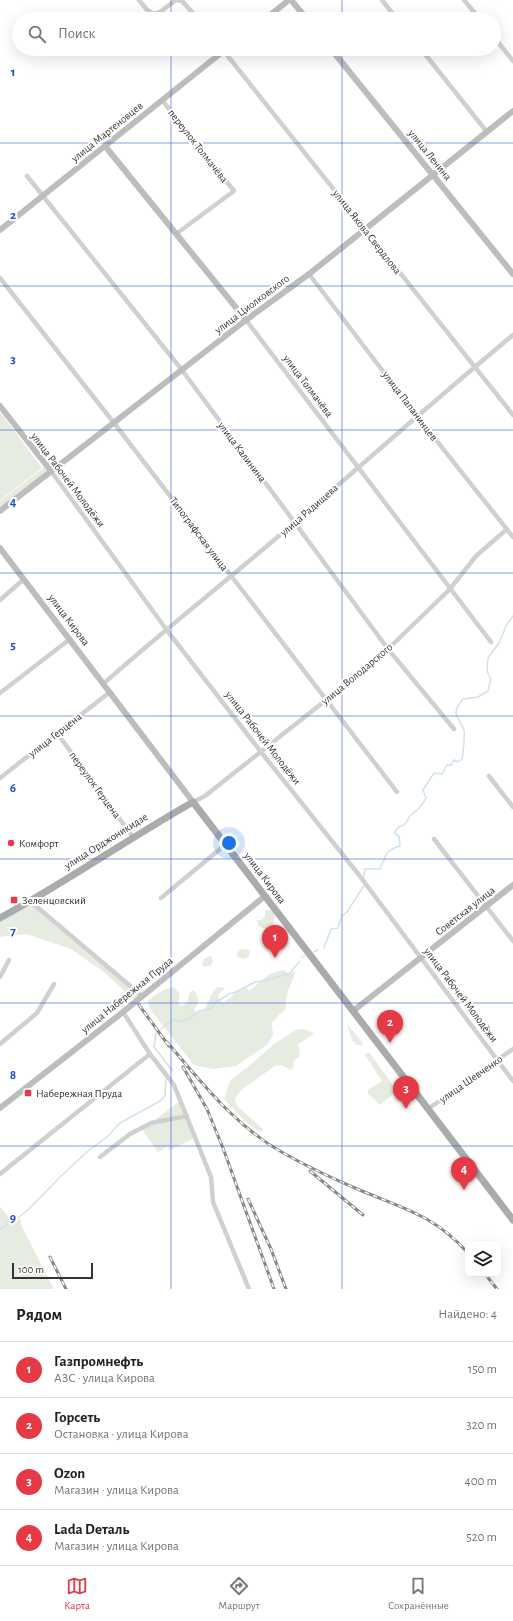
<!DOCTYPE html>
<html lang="ru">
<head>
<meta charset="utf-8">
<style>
	body { margin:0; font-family:"Alegreya Sans",sans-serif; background:#f2f2f2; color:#202124 }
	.controls { position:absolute; right:12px; bottom:12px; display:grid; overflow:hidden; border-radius:8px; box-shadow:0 4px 16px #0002 }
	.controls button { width:36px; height:36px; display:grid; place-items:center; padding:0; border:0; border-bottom:1px solid #e0e0e0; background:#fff; color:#202124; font:20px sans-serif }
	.scale { position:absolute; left:12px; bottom:10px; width:81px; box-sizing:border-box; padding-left:4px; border:2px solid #333; border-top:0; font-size:11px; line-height:14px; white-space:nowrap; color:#333; -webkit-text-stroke:3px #fff; paint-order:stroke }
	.you { position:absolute; left:229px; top:843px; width:14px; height:14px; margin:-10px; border:3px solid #fff; border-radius:50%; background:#1a73e8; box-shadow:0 0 0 6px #1a73e833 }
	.badge { display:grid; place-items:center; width:26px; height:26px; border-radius:50%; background:#e63946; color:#fff; font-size:13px; font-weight:700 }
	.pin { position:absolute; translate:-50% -33px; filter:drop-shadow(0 1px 2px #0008) }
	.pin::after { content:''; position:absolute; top:21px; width:14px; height:12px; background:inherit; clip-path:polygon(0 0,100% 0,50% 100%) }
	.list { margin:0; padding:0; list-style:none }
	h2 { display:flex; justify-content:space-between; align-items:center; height:52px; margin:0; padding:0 16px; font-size:17px }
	h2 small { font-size:13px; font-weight:400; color:#757577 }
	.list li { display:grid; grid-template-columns:26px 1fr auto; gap:12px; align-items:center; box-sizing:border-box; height:56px; padding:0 16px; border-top:1px solid #e0e0e0 }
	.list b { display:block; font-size:15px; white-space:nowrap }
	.list p { margin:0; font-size:13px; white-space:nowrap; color:#757577 }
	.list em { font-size:13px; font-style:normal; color:#757577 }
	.icon { flex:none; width:22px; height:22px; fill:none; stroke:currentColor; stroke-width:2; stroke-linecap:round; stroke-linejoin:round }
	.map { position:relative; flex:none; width:513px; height:1289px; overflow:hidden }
	.search { position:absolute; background:#fff; box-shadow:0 4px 16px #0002; left:12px; right:12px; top:12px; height:44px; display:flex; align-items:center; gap:10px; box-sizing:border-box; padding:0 14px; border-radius:22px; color:#757577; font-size:15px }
	.sheet { height:276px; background:#fff }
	nav { display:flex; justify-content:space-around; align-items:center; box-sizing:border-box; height:56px; border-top:1px solid #e0e0e0; background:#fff; font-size:11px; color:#757577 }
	nav a { display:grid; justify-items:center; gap:2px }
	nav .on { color:#e63946 }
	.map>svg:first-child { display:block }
	.green { fill:#e6ecdf }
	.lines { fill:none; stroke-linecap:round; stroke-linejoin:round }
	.stream { stroke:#cfe2ee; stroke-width:1.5 }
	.street { stroke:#d0d0d0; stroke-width:4.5 }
	.secondary { stroke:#bdbdbd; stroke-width:6 }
	.primary { stroke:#ababab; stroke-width:7 }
	.rail-casing { stroke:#888; stroke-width:3 }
	.rail { stroke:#fff; stroke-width:1.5; stroke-dasharray:4.5; stroke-linecap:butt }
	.grid { fill:none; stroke:#1d4ed8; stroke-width:1; stroke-opacity:0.55 }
	.poi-dot { fill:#e63946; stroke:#fff; stroke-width:1.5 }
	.labels { text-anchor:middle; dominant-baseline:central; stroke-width:4; stroke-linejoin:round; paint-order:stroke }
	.street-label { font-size:11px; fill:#333; stroke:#fff }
	.poi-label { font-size:11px; fill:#333; stroke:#fff; text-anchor:start }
	.grid-label { font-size:13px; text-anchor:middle; font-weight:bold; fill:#1d4ed8; stroke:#fff; stroke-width:4; stroke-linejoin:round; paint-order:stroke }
</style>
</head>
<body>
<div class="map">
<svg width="513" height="1289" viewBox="0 0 513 1289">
	<rect width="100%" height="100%" fill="#fff"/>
	<!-- green -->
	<g class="green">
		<path d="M1,413L42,468L0,500V414Z"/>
		<path d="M46,466L51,471L0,511V501Z"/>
		<path d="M30,901L142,996L135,1001L104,972L71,949L27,934L0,937V918Z"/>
		<path d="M265,910H271L275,914L273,927C268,930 263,929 258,926L257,920H261L265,916Z"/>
		<circle cx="280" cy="940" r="7"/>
		<path d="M243,949H248L250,952L248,957L243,959L237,956L239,950Z"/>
		<path d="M210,956L212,957L213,962L210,966L204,967L202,964L204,959Z"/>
		<path d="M284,970L289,974L296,971C291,986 285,992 286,1008L272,1022L273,1034L268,1044L236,1066L213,1069L194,1065L150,1009L148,1001C156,994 163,989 174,987L180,994L178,1002L180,1006L187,1004L189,994L193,990L197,994L198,1003L194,1009L196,1012L203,1011C209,1003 210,995 217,987L225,988L218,995L220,1001L224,1002L239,990L246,987L249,991C261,982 269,971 284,970Z"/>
		<path d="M347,1024L362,1042L363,1045H357L352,1040Z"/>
		<path d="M302,1029L310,1031L314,1034L298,1044L300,1053L299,1057L295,1059L293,1063L294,1067L291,1070L282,1065L275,1066L241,1090L235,1098L237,1106L263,1129L261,1132C246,1125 236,1111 224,1099L230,1081L254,1062L274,1044L296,1030Z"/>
		<path d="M369,1052L397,1091L380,1105L368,1094V1090L382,1081L365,1055Z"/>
		<path d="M181,1100L196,1137L169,1151L168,1146L158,1152L141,1128L151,1123Z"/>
		<path d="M0,1207L10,1218L21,1220V1225L54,1289H0Z"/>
	</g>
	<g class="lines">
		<!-- stream -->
		<g class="stream">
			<path d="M363,879L365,869H380L382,863L384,861C385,852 392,848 400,846L399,836L395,834C395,826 401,828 406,823C408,821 408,817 411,815C412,813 414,813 416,811C419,809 424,802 426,798L423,790L434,773L442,774L447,765H451L454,760L458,762L462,759C463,755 465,734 464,730C458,715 450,715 463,699L478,697L488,691L491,679L487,671L488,658L499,643L507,624L513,616"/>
			<path d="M324,948L331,929L338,928L342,916L347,912L365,884"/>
			<path d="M314,952L318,950"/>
			<path d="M302,957L305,956"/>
			<path d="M161,1029L173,1020L181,1022L185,1019H189L199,1011L212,1008L215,1003L229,994L236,992L255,982L264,981L290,973L300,961"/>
			<path d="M156,1033L154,1047L172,1070L171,1072"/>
			<path d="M0,1229L5,1226L12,1218L19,1217L29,1209L61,1176L88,1151L107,1137L120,1123L160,1101L165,1096L166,1079"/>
		</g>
		<!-- street -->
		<g class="street">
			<path d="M139,0L147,10L154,14L160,12L176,0L182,1L198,19"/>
			<path d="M382,0L397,19"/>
			<path d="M464,0L480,19"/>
			<path d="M494,37L513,61"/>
			<path d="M421,49L487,132"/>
			<path d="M223,50L513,415"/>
			<path d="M162,100L234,191L176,234"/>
			<path d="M27,176L182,370L388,649L454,729"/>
			<path d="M309,274L417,416L513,537"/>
			<path d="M0,278L114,423L397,792"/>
			<path d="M246,320L491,642"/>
			<path d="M51,471L166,629L261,752L359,875L513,1081"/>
			<path d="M0,600L24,579"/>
			<path d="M103,684C166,628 232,577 295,522C368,460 439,396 513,335"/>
			<path d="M0,693L70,639"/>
			<path d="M57,733L133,837"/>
			<path d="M489,776L513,807"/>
			<path d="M0,778L110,692"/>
			<path d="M193,802L205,796L326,700L388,649L450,589L476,556L506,530"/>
			<path d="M434,839L513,941"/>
			<path d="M161,898L226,844"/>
			<path d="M30,901L142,996"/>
			<path d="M0,977L9,960"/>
			<path d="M123,1012L150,1054L174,1085L211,1177L213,1202L249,1289"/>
			<path d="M0,1044L37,1013L54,984"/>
			<path d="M428,1109L513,1049"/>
			<path d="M100,1157L130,1134L151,1123L187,1116"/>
			<path d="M0,1174L150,1054"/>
		</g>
		<!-- secondary -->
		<g class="secondary">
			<path d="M291,0L307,19"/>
			<path d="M265,19L289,0"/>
			<path d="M331,49L513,274"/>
			<path d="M105,146L246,320"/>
			<path d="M0,230L226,49"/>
			<path d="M0,406L51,471"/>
			<path d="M0,511L246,320L309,274L513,111"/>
			<path d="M0,548L193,802"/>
			<path d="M353,1011L513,885"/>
			<path d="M0,1108L123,1012L265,896"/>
		</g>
		<!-- primary -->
		<path class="primary" d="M0,918C66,882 128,839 193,802L513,1220"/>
		<!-- rail casing -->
		<g class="rail-casing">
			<g id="rail">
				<path d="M139,1005L169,1046"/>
				<path d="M167,1042C202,1083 237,1128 285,1154C310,1168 336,1180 362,1191C405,1209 435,1216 468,1253"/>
				<path d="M183,1067L207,1109L223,1148L274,1289"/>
				<path d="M310,1171L363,1215"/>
				<path d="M248,1199L271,1249L286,1289"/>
				<path d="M50,1257L66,1289"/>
				<path d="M485,1274L497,1289"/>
			</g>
		</g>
		<!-- rail -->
		<use href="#rail" class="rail"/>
	</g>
	<!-- grid -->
	<path class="grid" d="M171,0V19M342,0V19M171,49V1289M342,49V1289M0,143H513M0,286H513M0,430H513M0,573H513M0,716H513M0,859H513M0,1003H513M0,1146H513"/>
	<!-- markers -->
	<g class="poi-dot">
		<circle cx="11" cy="843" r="4"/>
		<rect x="10" y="896" width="8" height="8" rx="2"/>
		<rect x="24" y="1089" width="8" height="8" rx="2"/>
	</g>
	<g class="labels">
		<!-- street labels -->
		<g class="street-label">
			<text transform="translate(107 132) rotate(-39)">улица Мартеновцев</text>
			<text transform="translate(198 146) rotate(52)">переулок Толмачёва</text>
			<text transform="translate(430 155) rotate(51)">улица Ленина</text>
			<text transform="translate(367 232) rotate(52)">улица Якова Свердлова</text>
			<text transform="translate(252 304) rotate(-37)">улица Циолковского</text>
			<text transform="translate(308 386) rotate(53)">улица Толмачёва</text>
			<text transform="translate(410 406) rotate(53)">улица Папанинцев</text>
			<text transform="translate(242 452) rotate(53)">улица Калинина</text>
			<text transform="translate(68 480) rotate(53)">улица Рабочей Молодёжи</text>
			<text transform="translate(309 510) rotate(-41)">улица Радищева</text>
			<text transform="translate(199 534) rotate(53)">Типографская улица</text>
			<text transform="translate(69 620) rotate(53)">улица Кирова</text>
			<text transform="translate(357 674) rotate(-40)">улица Володарского</text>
			<text transform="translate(55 735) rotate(-38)">улица Герцена</text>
			<text transform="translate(263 738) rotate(52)">улица Рабочей Молодёжи</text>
			<text transform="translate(95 785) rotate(54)">переулок Герцена</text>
			<text transform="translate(106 841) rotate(-32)">улица Орджоникидзе</text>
			<text transform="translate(265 878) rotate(53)">улица Кирова</text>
			<text transform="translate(465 911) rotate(-38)">Советская улица</text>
			<text transform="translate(127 995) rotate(-39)">улица Набережная Пруда</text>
			<text transform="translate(461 995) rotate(53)">улица Рабочей Молодёжи</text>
			<text transform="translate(471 1079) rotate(-35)">улица Шевченко</text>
		</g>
		<!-- poi labels -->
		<g class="poi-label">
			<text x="19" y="843">Комфорт</text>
			<text x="22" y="900">Зеленцовский</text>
			<text x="36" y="1093">Набережная Пруда</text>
		</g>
	</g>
	<g class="grid-label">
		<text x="13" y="76">1</text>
		<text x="13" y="219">2</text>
		<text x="13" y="363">3</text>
		<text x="13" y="506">4</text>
		<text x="13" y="649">5</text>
		<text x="13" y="792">6</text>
		<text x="13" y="935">7</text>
		<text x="13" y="1079">8</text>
		<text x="13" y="1222">9</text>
	</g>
</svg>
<div class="controls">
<button><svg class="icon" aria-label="layers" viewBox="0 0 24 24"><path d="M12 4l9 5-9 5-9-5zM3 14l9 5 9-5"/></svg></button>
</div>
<div class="scale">100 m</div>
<div class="you"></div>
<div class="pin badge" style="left:275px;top:958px">1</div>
<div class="pin badge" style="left:390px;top:1043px">2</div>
<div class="pin badge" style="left:406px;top:1109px">3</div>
<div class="pin badge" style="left:464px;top:1190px">4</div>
<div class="search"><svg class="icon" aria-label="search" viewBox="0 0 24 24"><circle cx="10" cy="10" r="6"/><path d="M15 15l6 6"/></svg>Поиск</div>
</div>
<section class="sheet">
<h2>Рядом<small>Найдено: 4</small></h2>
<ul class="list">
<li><span class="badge">1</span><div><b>Газпромнефть</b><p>АЗС · улица Кирова</p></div><em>150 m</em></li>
<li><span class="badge">2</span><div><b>Горсеть</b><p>Остановка · улица Кирова</p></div><em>320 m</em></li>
<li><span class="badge">3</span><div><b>Ozon</b><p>Магазин · улица Кирова</p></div><em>400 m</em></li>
<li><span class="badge">4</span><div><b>Lada Dеталь</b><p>Магазин · улица Кирова</p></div><em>520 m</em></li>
</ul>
</section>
<nav>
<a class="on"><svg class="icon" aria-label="map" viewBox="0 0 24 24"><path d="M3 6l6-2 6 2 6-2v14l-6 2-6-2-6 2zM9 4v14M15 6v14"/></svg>Карта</a>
<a><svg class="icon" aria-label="directions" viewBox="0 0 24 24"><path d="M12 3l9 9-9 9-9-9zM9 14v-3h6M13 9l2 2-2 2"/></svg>Маршрут</a>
<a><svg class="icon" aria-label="saved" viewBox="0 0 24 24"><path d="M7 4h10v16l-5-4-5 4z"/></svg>Сохранённые</a>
</nav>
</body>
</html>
